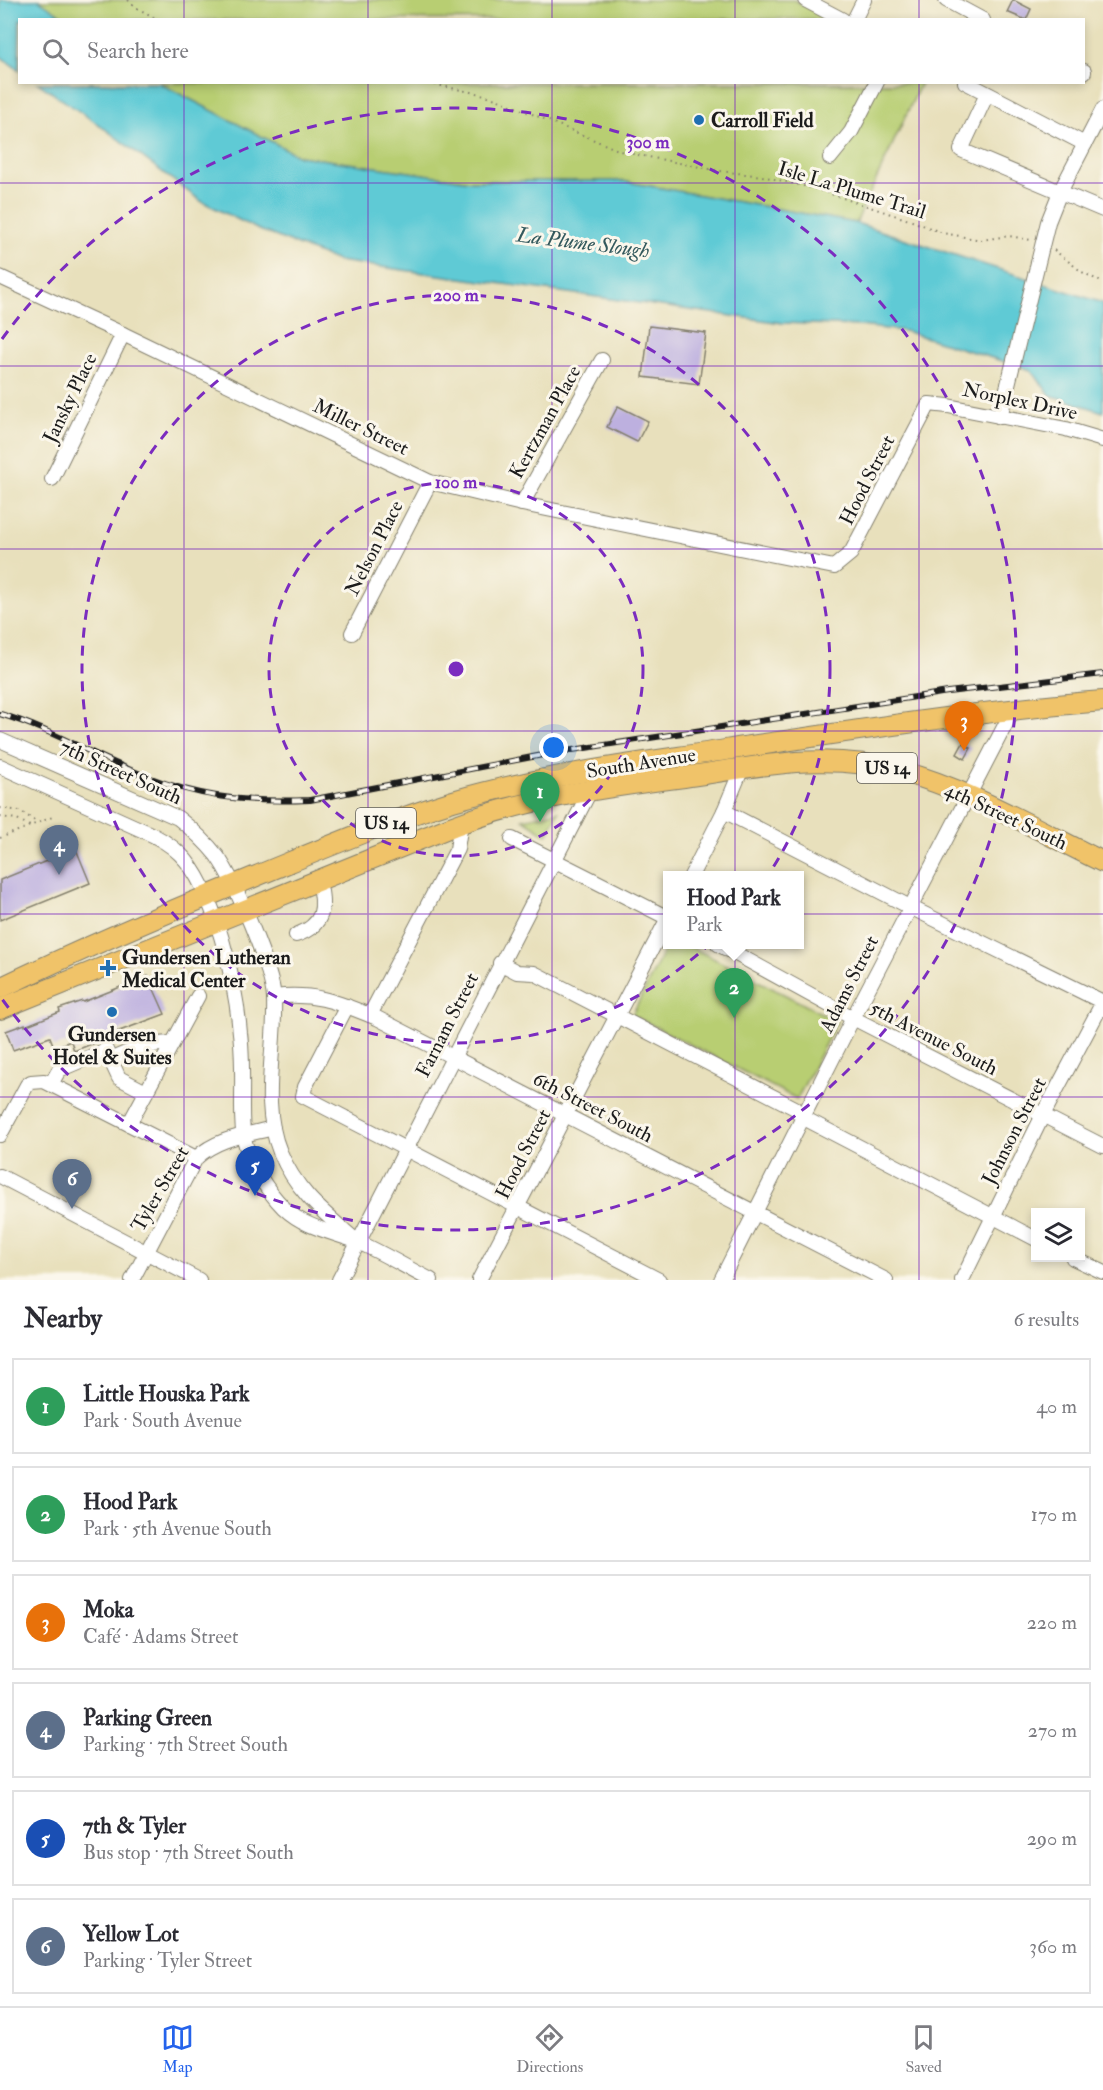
<!DOCTYPE html>
<html lang="en">
<head>
<meta charset="utf-8">
<style>
	body { margin:0; font-family:"IM FELL Double Pica",serif; background:#f2f2f3; color:#2b2b33 }
	.controls { position:absolute; right:18px; bottom:18px; display:grid; overflow:hidden; border-radius:0px; box-shadow:0 3px 9px #0003 }
	.controls button { width:54px; height:54px; display:grid; place-items:center; padding:0; border:0; border-bottom:2px solid #e1e1e2; background:#fff; color:#2b2b33; font:30px sans-serif }
	.you { position:absolute; left:554px; top:748px; width:21px; height:21px; margin:-15px; border:4px solid #fff; border-radius:50%; background:#1a73e8; box-shadow:0 0 0 9px #1a73e833 }
	.badge { display:grid; place-items:center; width:39px; height:39px; border-radius:50%; background:#2563eb; color:#fff; font-size:20px; font-weight:700 }
	.pin { position:absolute; translate:-50% -50px; filter:drop-shadow(0 2px 3px #0008) }
	.pin::after { content:''; position:absolute; top:32px; width:21px; height:18px; background:inherit; clip-path:polygon(0 0,100% 0,50% 100%) }
	.popup { position:absolute; left:663px; top:871px; width:141px; height:78px; box-sizing:border-box; display:grid; place-content:center; border-radius:0px; background:#fff; filter:drop-shadow(0 2px 4px #0005); font-size:20px; white-space:nowrap; color:#7c7c81 }
	.popup b { font-size:22px; color:#2b2b33 }
	.popup::after { content:''; position:absolute; left:50%; top:100%; margin-left:-12px; border:12px solid transparent; border-top-color:#fff }
	.list { margin:0; padding:0; list-style:none }
	h2 { display:flex; justify-content:space-between; align-items:center; height:78px; margin:0; padding:0 24px; font-size:26px }
	h2 small { font-size:20px; font-weight:400; color:#7c7c81 }
	.list li { display:grid; grid-template-columns:39px 1fr auto; gap:18px; align-items:center; box-sizing:border-box; height:96px; margin:0 12px 12px; padding:0 12px; border:2px solid #e1e1e2; border-radius:0px }
	.list b { display:block; font-size:22px; white-space:nowrap }
	.list p { margin:0; font-size:20px; white-space:nowrap; color:#7c7c81 }
	.list em { font-size:20px; font-style:normal; color:#7c7c81 }
	.icon { flex:none; width:33px; height:33px; fill:none; stroke:currentColor; stroke-width:2; stroke-linecap:round; stroke-linejoin:round }
	.map { position:relative; flex:none; width:1103px; height:1280px; overflow:hidden }
	.search { position:absolute; background:#fff; box-shadow:0 3px 9px #0003; left:18px; right:18px; top:18px; height:66px; display:flex; align-items:center; gap:15px; box-sizing:border-box; padding:0 21px; border-radius:0px; color:#7c7c81; font-size:22px }
	.sheet { height:726px; background:#fff }
	nav { display:flex; justify-content:space-around; align-items:center; box-sizing:border-box; height:84px; border-top:2px solid #e1e1e2; background:#fff; font-size:16px; color:#7c7c81 }
	nav a { display:grid; justify-items:center; gap:3px }
	nav .on { color:#2563eb }
	.map>svg:first-child { display:block }
	.green { fill:#b8ce72; stroke:#6a7547; stroke-width:1.5 }
	.water { fill:#5ecad5; stroke:#3d7378; stroke-width:1.5 }
	.building { fill:#bdb0df }
	.lines { fill:none; stroke-linecap:round; stroke-linejoin:round }
	.minor-casing { stroke:#827e6c; stroke-width:16 }
	.highway-casing { stroke:#827e6c; stroke-width:22 }
	.path { stroke:#827e6c; stroke-width:2; stroke-dasharray:1.5 4.5; stroke-linecap:butt }
	.minor { stroke:#fff; stroke-width:14 }
	.highway { stroke:#f0c369; stroke-width:20 }
	.rail-casing { stroke:#1c1c1c; stroke-width:6 }
	.rail { stroke:#fbf7ec; stroke-width:4; stroke-dasharray:11; stroke-linecap:butt }
	.grid { fill:none; stroke:#7b2cbf; stroke-width:1.5; stroke-opacity:0.55 }
	.ring { fill:none; stroke:#7b2cbf; stroke-width:3; stroke-dasharray:10 8 }
	.poi-dot { fill:#1f6fb2; stroke:#fbf7ec; stroke-width:2 }
	.labels { text-anchor:middle; dominant-baseline:central; stroke-width:6; stroke-linejoin:round; paint-order:stroke }
	.shield { fill:#fbf7ec; stroke:#5f5e5a; stroke-width:1.5 }
	.shield-label { font-size:18px; font-weight:bold; fill:#1c1c1c }
	.poi-label { font-size:20px; font-weight:bold; fill:#1c1c1c; stroke:#fbf7ec; text-anchor:start }
	.street-label { font-size:20px; fill:#1c1c1c; stroke:#fbf7ec }
	.water-label { font-size:21px; font-style:italic; fill:#33595d; stroke:#fbf7ec }
	.centre { fill:#7b2cbf; stroke:#fbf7ec; stroke-width:3 }
	.ring-label { font-size:18px; text-anchor:middle; font-weight:bold; fill:#7b2cbf; stroke:#fbf7ec; stroke-width:6; stroke-linejoin:round; paint-order:stroke }
</style>
</head>
<body>
<div class="map">
<svg width="1103" height="1280" viewBox="0 0 1103 1280">
	<rect width="100%" height="100%" fill="#fbf7ec"/>
	<filter id="ink" filterUnits="userSpaceOnUse"><feTurbulence type="fractalNoise" baseFrequency=".0167" numOctaves="2"/><feDisplacementMap in="SourceGraphic" scale="12" xChannelSelector="R" yChannelSelector="G"/><feConvolveMatrix kernelMatrix="1 2 1 2 8 2 1 2 1" color-interpolation-filters="sRGB"/></filter>
	<filter id="wash" filterUnits="userSpaceOnUse"><feTurbulence type="fractalNoise" baseFrequency=".008" numOctaves="4" result="noise"/><feDisplacementMap in="SourceGraphic" scale="24" xChannelSelector="R" yChannelSelector="G"/><feGaussianBlur stdDeviation="1.35" result="paint"/><feColorMatrix in="noise" values="0 0 0 0 0 0 0 0 0 0 0 0 0 0 0 0 0 1.4 0 .05"/><feComposite in="paint" operator="in"/></filter>
	<g filter="url(#wash)">
		<rect width="100%" height="100%" fill="#e8e0bc"/>
		<!-- green -->
		<g class="green">
			<path d="M39,0H794L832,19L67,20Z"/>
			<path d="M159,83H921L856,223L622,181H471L299,156Z"/>
			<path d="M559,811L547,835L523,819Z"/>
			<path d="M668,943L687,945L837,1021L797,1099L632,1015Z"/>
		</g>
		<!-- water -->
		<g class="water">
			<path d="M0,0H39L67,19L20,20L19,70L0,56Z"/>
			<path d="M38,83H159L299,156L471,181H622L856,223L1103,303V412L1050,395L1031,370L905,331L860,326L783,323L338,261L257,229L201,201L105,129Z"/>
		</g>
		<g id="blocks">
			<!-- building -->
			<g class="building">
				<path d="M1013,0L1031,9L1026,20L1007,12Z"/>
				<path d="M649,326L706,333L699,384L643,377Z"/>
				<path d="M618,406L648,421L637,442L607,427Z"/>
				<path d="M963,743L971,748L965,759L957,754Z"/>
				<path d="M76,849L90,883L0,920V880Z"/>
				<path d="M148,976L165,1014L98,1039L99,1041L74,1051L71,1041L54,1047L50,1037L13,1050L6,1031L25,1024V1026L60,1012L59,1009L82,1001L83,1002Z"/>
			</g>
		</g>
	</g>
	<g filter="url(#ink)">
		<use href="#blocks" fill-opacity="0" stroke="#827e6c" stroke-width="1.5"/>
		<g class="lines">
			<!-- minor casing -->
			<g class="minor-casing">
				<g id="minor">
					<path d="M805,0L843,20"/>
					<path d="M946,0L983,20"/>
					<path d="M854,20L864,0"/>
					<path d="M1084,71V72"/>
					<path d="M965,82L1085,144"/>
					<path d="M987,94L961,150L1103,210"/>
					<path d="M830,158L851,132L877,82"/>
					<path d="M0,277L123,334L430,482L522,504L834,567L851,553L929,404L948,406L1066,429L1103,440"/>
					<path d="M1000,417L1048,222L1060,192L1103,109"/>
					<path d="M52,479L123,334"/>
					<path d="M522,504L602,360"/>
					<path d="M352,633L430,482"/>
					<path d="M0,740L178,818C192,829 205,841 217,856C234,879 273,971 274,999C276,1051 260,1103 280,1152C296,1191 323,1212 353,1238"/>
					<path d="M0,766L142,830C156,836 169,843 180,854C215,888 236,985 240,1033C243,1057 242,1082 242,1106C242,1116 242,1128 244,1138C249,1162 266,1190 284,1208C305,1228 333,1232 358,1242C383,1253 407,1268 431,1280"/>
					<path d="M724,811L910,907L1103,1002"/>
					<path d="M512,839L668,918"/>
					<path d="M691,876L724,811L742,768"/>
					<path d="M296,935C325,925 325,907 319,881"/>
					<path d="M718,944L853,1018L1103,1146"/>
					<path d="M500,963L517,972L534,973L795,1108L802,1117L1036,1239"/>
					<path d="M274,997C317,992 339,1003 377,1018L886,1280"/>
					<path d="M347,1006L305,1087L303,1096L659,1280"/>
					<path d="M370,1015L457,849L461,823"/>
					<path d="M110,1060C131,1050 149,1044 172,1043"/>
					<path d="M51,1084L59,1070L106,1050L119,1078L146,1092"/>
					<path d="M129,1124L198,996"/>
					<path d="M0,1135L27,1085L31,1082L44,1081L196,1158"/>
					<path d="M0,1176L199,1280"/>
					<path d="M1073,1258L1103,1272"/>
					<path d="M132,1280L196,1158C217,1138 246,1135 273,1128"/>
					<path d="M339,1280L591,789"/>
					<path d="M479,1280L668,918"/>
					<path d="M721,1280L853,1018L1014,708"/>
					<path d="M962,1280L1043,1115L1103,1002"/>
				</g>
			</g>
			<!-- highway casing -->
			<g class="highway-casing">
				<g id="highway">
					<path d="M0,988C83,948 168,912 254,877C320,850 385,822 453,801C542,775 634,764 725,750C851,731 976,711 1103,701"/>
					<path d="M0,1009L453,826C528,798 605,787 684,777C760,766 824,751 900,771C971,790 1037,830 1103,862"/>
				</g>
			</g>
			<!-- path -->
			<g class="path">
				<path d="M128,0L137,8L159,20"/>
				<path d="M423,82L485,95L501,101L623,152L720,171L762,176L816,189L912,221L943,233L981,240L1009,236L1031,240"/>
				<path d="M1054,250L1082,272L1103,283"/>
				<path d="M0,808L20,811L38,823"/>
				<path d="M0,817L17,819L30,826"/>
				<path d="M0,838L55,816"/>
			</g>
			<!-- minor -->
			<use href="#minor" class="minor"/>
			<!-- highway -->
			<use href="#highway" class="highway"/>
			<!-- rail casing -->
			<g class="rail-casing">
				<path id="rail" d="M0,714C58,731 108,765 165,783C215,800 259,802 310,800L553,753L948,692L1103,674"/>
			</g>
			<!-- rail -->
			<use href="#rail" class="rail"/>
		</g>
	</g>
	<!-- grid -->
	<path class="grid" d="M184,0V20M368,0V20M552,0V20M735,0V20M919,0V20M184,82V1280M368,82V1280M552,82V1280M735,82V1280M919,82V1280M0,183H1103M0,366H1103M0,549H1103M0,731H1103M0,914H1103M0,1097H1103"/>
	<!-- distance rings -->
	<g class="ring">
		<circle cx="456" cy="669" r="187"/>
		<circle cx="456" cy="669" r="374"/>
		<path d="M2 339A561 561 0 1 1 2 999"/>
	</g>
	<!-- markers -->
	<g class="poi-dot">
		<circle cx="699" cy="120" r="6"/>
		<path d="M105 959h6v6h6v6h-6v6h-6v-6h-6v-6h6z"/>
		<circle cx="112" cy="1012" r="6"/>
	</g>
	<g class="labels">
		<!-- shield labels -->
		<g class="shield">
			<rect x="857" y="753" width="60" height="30" rx="4.5"/>
			<rect x="356" y="808" width="60" height="30" rx="4.5"/>
		</g>
		<g class="shield-label">
			<text x="887" y="768">US 14</text>
			<text x="386" y="823">US 14</text>
		</g>
		<!-- poi labels -->
		<g class="poi-label">
			<text x="711" y="120">Carroll Field</text>
			<text x="122" y="957">Gundersen Lutheran<tspan x="122" dy="23">Medical Center</tspan></text>
			<text x="112" y="1034" text-anchor="middle">Gundersen<tspan x="112" dy="23">Hotel &amp; Suites</tspan></text>
		</g>
		<!-- street labels -->
		<g class="street-label">
			<text transform="translate(852 190) rotate(17)">Isle La Plume Trail</text>
			<text transform="translate(70 398) rotate(-64)">Jansky Place</text>
			<text transform="translate(1020 401) rotate(12)">Norplex Drive</text>
			<text transform="translate(545 422) rotate(-61)">Kertzman Place</text>
			<text transform="translate(361 427) rotate(26)">Miller Street</text>
			<text transform="translate(867 480) rotate(-63)">Hood Street</text>
			<text transform="translate(374 548) rotate(-63)">Nelson Place</text>
			<text transform="translate(641 763) rotate(-9)">South Avenue</text>
			<text transform="translate(121 772) rotate(24)">7th Street South</text>
			<text transform="translate(1006 816) rotate(25)">4th Street South</text>
			<text transform="translate(849 984) rotate(-63)">Adams Street</text>
			<text transform="translate(447 1025) rotate(-63)">Farnam Street</text>
			<text transform="translate(934 1038) rotate(27)">5th Avenue South</text>
			<text transform="translate(593 1107) rotate(27)">6th Street South</text>
			<text transform="translate(1014 1131) rotate(-63)">Johnson Street</text>
			<text transform="translate(523 1154) rotate(-63)">Hood Street</text>
			<text transform="translate(160 1189) rotate(-60)">Tyler Street</text>
		</g>
		<!-- water labels -->
		<g class="water-label">
			<text transform="translate(583 243) rotate(7)">La Plume Slough</text>
		</g>
	</g>
	<circle cx="456" cy="669" r="9" class="centre"/>
	<g class="ring-label">
		<text x="648" y="148">300 m</text>
		<text x="456" y="301">200 m</text>
		<text x="456" y="488">100 m</text>
	</g>
</svg>
<div class="controls">
<button><svg class="icon" aria-label="layers" viewBox="0 0 24 24"><path d="M12 4l9 5-9 5-9-5zM3 14l9 5 9-5"/></svg></button>
</div>
<div class="you"></div>
<div class="pin badge" style="left:540px;top:822px;background:#2e9e5b">1</div>
<div class="pin badge" style="left:734px;top:1018px;background:#2e9e5b">2</div>
<div class="popup"><b>Hood Park</b>Park</div>
<div class="pin badge" style="left:964px;top:751px;background:#e8710a">3</div>
<div class="pin badge" style="left:59px;top:875px;background:#5c6f8a">4</div>
<div class="pin badge" style="left:255px;top:1196px;background:#1a4fb4">5</div>
<div class="pin badge" style="left:72px;top:1209px;background:#5c6f8a">6</div>
<div class="search"><svg class="icon" aria-label="search" viewBox="0 0 24 24"><circle cx="10" cy="10" r="6"/><path d="M15 15l6 6"/></svg>Search here</div>
</div>
<section class="sheet">
<h2>Nearby<small>6 results</small></h2>
<ul class="list">
<li><span class="badge" style="background:#2e9e5b">1</span><div><b>Little Houska Park</b><p>Park · South Avenue</p></div><em>40 m</em></li>
<li><span class="badge" style="background:#2e9e5b">2</span><div><b>Hood Park</b><p>Park · 5th Avenue South</p></div><em>170 m</em></li>
<li><span class="badge" style="background:#e8710a">3</span><div><b>Moka</b><p>Café · Adams Street</p></div><em>220 m</em></li>
<li><span class="badge" style="background:#5c6f8a">4</span><div><b>Parking Green</b><p>Parking · 7th Street South</p></div><em>270 m</em></li>
<li><span class="badge" style="background:#1a4fb4">5</span><div><b>7th &amp; Tyler</b><p>Bus stop · 7th Street South</p></div><em>290 m</em></li>
<li><span class="badge" style="background:#5c6f8a">6</span><div><b>Yellow Lot</b><p>Parking · Tyler Street</p></div><em>360 m</em></li>
</ul>
</section>
<nav>
<a class="on"><svg class="icon" aria-label="map" viewBox="0 0 24 24"><path d="M3 6l6-2 6 2 6-2v14l-6 2-6-2-6 2zM9 4v14M15 6v14"/></svg>Map</a>
<a><svg class="icon" aria-label="directions" viewBox="0 0 24 24"><path d="M12 3l9 9-9 9-9-9zM9 14v-3h6M13 9l2 2-2 2"/></svg>Directions</a>
<a><svg class="icon" aria-label="saved" viewBox="0 0 24 24"><path d="M7 4h10v16l-5-4-5 4z"/></svg>Saved</a>
</nav>
</body>
</html>
